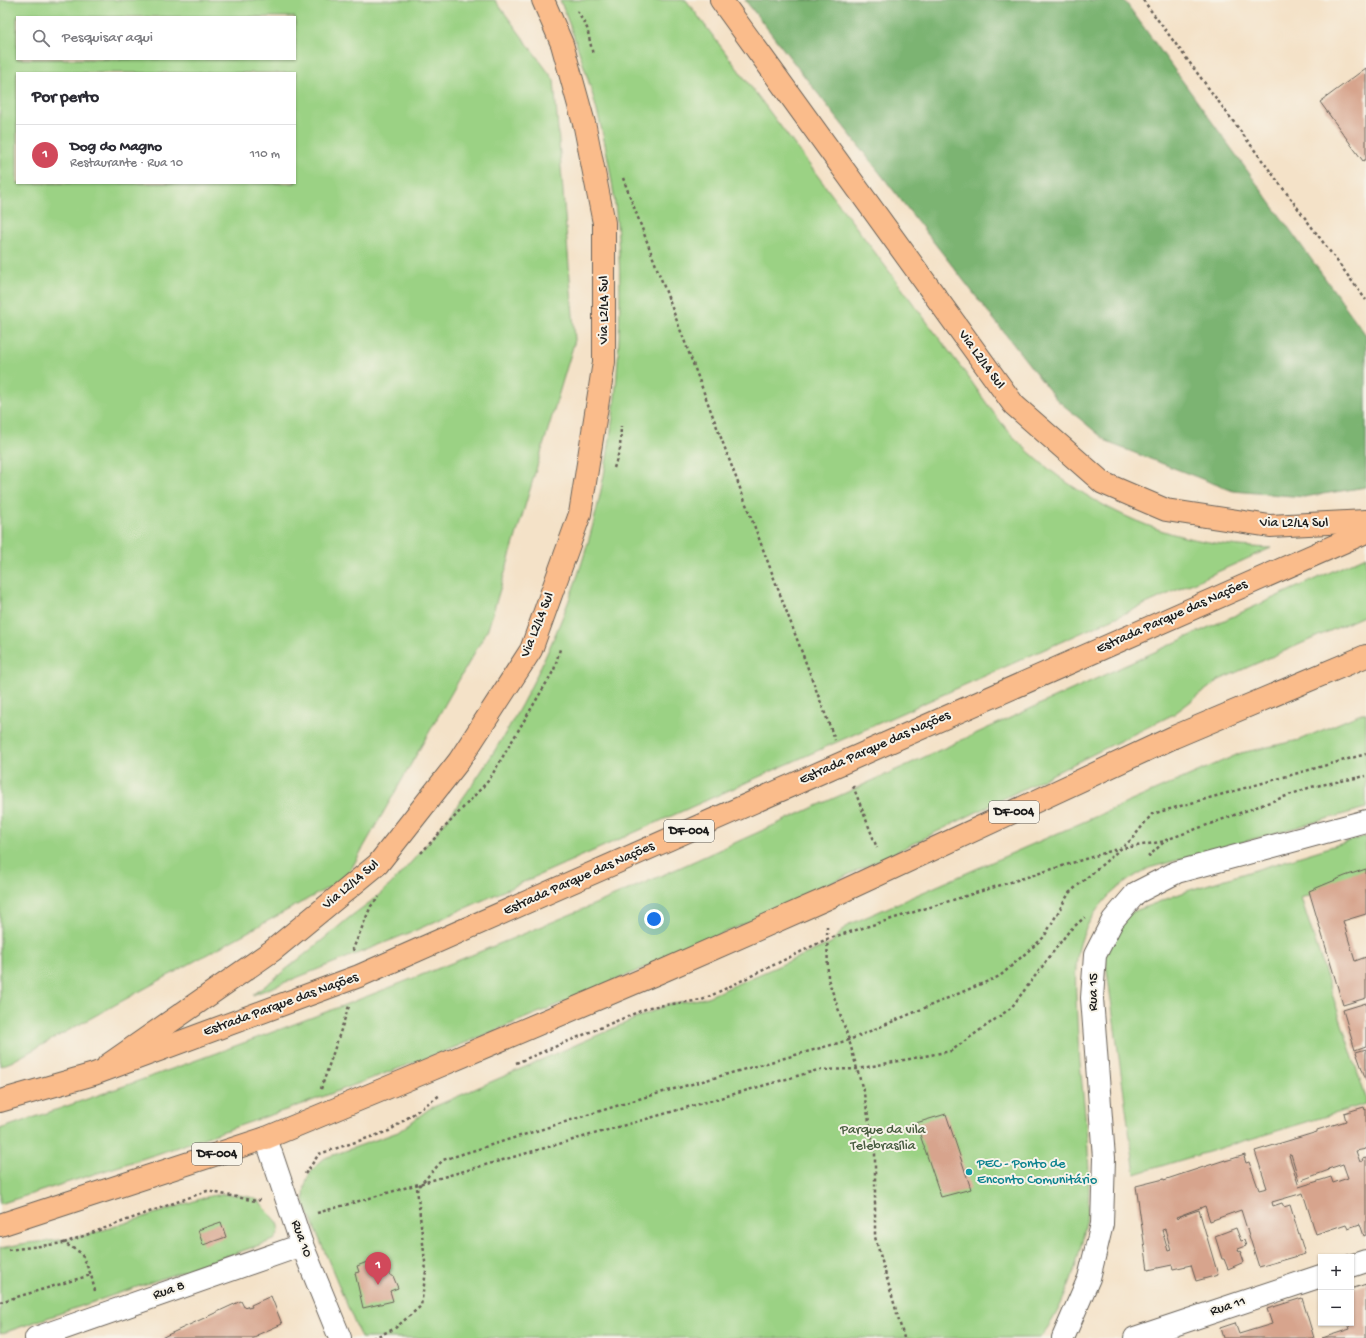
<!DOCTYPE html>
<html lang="pt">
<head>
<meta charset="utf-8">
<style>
	body { margin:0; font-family:"Gochi Hand",sans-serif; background:#f7f7f7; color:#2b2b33 }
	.controls { position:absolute; right:12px; bottom:12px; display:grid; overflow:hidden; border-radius:0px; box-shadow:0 1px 3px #0004 }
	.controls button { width:36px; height:36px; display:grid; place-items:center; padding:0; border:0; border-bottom:1px solid #e1e1e2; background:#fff; color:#2b2b33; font:20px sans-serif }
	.you { position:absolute; left:654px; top:919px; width:14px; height:14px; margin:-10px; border:3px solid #fff; border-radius:50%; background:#1a73e8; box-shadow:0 0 0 6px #1a73e833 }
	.badge { display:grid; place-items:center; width:26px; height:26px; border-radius:50%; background:#d1495b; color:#fff; font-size:13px; font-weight:700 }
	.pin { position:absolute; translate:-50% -33px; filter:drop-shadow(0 1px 2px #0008) }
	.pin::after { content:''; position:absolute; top:21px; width:14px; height:12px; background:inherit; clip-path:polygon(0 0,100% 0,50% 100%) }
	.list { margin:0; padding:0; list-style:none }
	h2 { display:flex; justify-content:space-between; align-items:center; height:52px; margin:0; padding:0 16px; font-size:17px }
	h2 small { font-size:13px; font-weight:400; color:#7c7c81 }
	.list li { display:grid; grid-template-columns:26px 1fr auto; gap:12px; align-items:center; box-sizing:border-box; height:60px; padding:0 16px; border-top:1px solid #e1e1e2 }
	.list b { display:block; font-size:15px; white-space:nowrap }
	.list p { margin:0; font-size:13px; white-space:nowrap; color:#7c7c81 }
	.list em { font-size:13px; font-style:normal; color:#7c7c81 }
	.icon { flex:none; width:22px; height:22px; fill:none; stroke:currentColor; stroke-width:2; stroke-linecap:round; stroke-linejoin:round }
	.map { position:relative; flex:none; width:1366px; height:1338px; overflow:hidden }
	.search { position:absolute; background:#fff; box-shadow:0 1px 3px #0004; left:16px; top:16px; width:280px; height:44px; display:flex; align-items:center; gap:10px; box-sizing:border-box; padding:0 14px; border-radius:0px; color:#7c7c81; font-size:15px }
	.panel { position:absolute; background:#fff; box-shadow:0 1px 3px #0004; left:16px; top:72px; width:280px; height:112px; border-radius:0px }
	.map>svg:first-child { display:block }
	.green { fill:#9bd284; stroke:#5c7750; fill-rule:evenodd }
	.forest { fill:#7cb472; stroke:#4c6847 }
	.building { fill:#d7a48d; fill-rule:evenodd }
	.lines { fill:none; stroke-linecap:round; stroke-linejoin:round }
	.minor-casing { stroke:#686158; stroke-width:24 }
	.primary-casing { stroke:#686158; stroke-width:24 }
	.trunk-casing { stroke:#686158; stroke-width:24 }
	.path { stroke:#686158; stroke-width:2.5; stroke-dasharray:3 3; stroke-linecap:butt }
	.minor { stroke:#fff; stroke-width:22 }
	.primary { stroke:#fabc8b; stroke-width:22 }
	.trunk { stroke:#fabc8b; stroke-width:22 }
	.culture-dot { fill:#0f9aa8; stroke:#f7f3e8; stroke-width:1.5 }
	.labels { text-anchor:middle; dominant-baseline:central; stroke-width:4; stroke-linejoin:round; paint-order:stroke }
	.shield { fill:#f7f3e8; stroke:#5e5c59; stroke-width:1 }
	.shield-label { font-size:13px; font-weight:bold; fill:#1c1c1c }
	.street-label { font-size:14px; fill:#1c1c1c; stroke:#f7f3e8 }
	.park-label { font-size:14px; fill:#485c40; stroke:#f7f3e8 }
	.culture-label { font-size:14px; fill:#0d838f; stroke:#f7f3e8; text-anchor:start }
</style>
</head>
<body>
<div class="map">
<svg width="1366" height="1338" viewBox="0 0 1366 1338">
	<rect width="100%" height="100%" fill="#f7f3e8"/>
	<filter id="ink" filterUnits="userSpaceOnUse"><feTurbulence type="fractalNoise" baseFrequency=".025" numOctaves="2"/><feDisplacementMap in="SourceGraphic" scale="8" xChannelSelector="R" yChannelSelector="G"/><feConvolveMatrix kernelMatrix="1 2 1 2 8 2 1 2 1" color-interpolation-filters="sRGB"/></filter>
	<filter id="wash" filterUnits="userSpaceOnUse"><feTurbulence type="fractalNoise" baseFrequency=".012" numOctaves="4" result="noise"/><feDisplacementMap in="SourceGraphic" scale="16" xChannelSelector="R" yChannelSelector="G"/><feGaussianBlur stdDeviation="0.9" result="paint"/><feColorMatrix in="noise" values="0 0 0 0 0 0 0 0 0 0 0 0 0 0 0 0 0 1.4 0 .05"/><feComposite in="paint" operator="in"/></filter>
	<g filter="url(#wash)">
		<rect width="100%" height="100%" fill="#f4e2c8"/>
		<!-- green -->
		<g class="green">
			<path d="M0,0H495L554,80L575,340L488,629L346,878L11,1062L0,1066ZM17,17H295V59H17ZM17,73H295V183H17Z"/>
			<path d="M560,0H686L969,378C982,397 995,416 1011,434C1058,485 1130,527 1198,540C1223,545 1246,547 1271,548L414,931L253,995C286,970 318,944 350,917C363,907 378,897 390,885C492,780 569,638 600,495C611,443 617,391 619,338C621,291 620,243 614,196C605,128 585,63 560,0Z"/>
			<path d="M1366,556V615L1219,680L1174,714L884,858L742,925L598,988L453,1048L306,1103L157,1154L0,1204V1129C230,1051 458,965 681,867C910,765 1137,659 1366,556Z"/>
			<path d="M1363,713H1366V808L1149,868C1119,884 1097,902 1084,933C1072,960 1076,990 1077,1019C1079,1076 1090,1134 1089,1191C1088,1218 1082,1245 1074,1271C1066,1295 1056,1318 1040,1338H361L305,1205C302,1183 308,1171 325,1158L398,1132L429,1109L669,1004L705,998L831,943L848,925L1241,753L1299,740Z"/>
			<path d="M1366,836V875L1301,898L1366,1098V1104L1135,1174L1105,956L1127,914L1190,890Z"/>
			<path d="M225,1194C236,1195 250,1195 259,1201C262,1204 265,1208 267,1211C277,1221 285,1226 274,1240L0,1334V1248L27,1243L69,1239L91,1234L210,1196Z"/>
		</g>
		<!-- forest -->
		<path class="forest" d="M745,0H1124L1366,335V487L1304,497L1233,491L1109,443L1056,399Z"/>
		<g id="blocks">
			<!-- building -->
			<g class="building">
				<path d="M1366,68V159L1363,161L1320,102Z"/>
				<path d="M1366,869V914L1343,921L1355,961L1366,957V998L1343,1005L1309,891L1345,876Z"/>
				<path d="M1366,1003V1046L1355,1050L1343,1010Z"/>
				<path d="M1366,1049V1080L1356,1052Z"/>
				<path d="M1364,1107L1365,1110L1366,1109V1149L1356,1151L1360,1162L1363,1161L1362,1159L1366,1158V1235L1364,1236L1360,1224L1348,1228L1346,1224L1316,1234L1303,1193L1272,1202L1273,1206L1282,1203L1284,1207L1290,1205L1305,1254L1259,1267L1241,1210L1210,1221L1205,1206L1176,1217L1177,1219L1180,1216L1199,1210L1218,1275L1196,1281L1191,1265L1173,1269L1172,1265L1148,1270L1136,1186L1164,1179V1180L1225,1160V1161L1245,1155V1157H1244L1246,1163L1249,1162L1259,1190L1267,1188L1255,1151L1317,1132V1130L1346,1121L1344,1113ZM1291,1154L1299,1181L1329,1170L1328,1169L1343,1164L1348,1178L1333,1183L1331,1177L1299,1187L1289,1155ZM1165,1229L1171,1250L1168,1251L1162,1230Z"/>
				<path d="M946,1114L971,1189L941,1197L916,1123Z"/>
				<path d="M221,1222L226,1237L203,1245L198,1230Z"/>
				<path d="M1236,1228L1241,1241L1244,1240L1246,1246L1238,1249L1239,1252L1241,1251L1242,1253H1241L1244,1262L1228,1269L1224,1259H1222L1215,1236Z"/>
				<path d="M382,1256L391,1276H393L398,1288L390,1291L393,1301L363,1308L355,1273L359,1272L357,1266Z"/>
				<path d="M1366,1284V1338H1322L1350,1329L1348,1323H1351V1289Z"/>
				<path d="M271,1296L282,1324L257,1335L258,1336L254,1338H161L241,1301L244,1307L247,1306L248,1308L252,1307L251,1305Z"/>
				<path d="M1302,1298L1314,1338H1223L1220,1328L1235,1323L1239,1334L1272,1324L1267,1309Z"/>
			</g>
		</g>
	</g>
	<g filter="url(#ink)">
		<use href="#blocks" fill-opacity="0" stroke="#686158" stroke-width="1"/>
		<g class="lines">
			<!-- minor casing -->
			<g class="minor-casing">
				<g id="minor">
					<path d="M266,1138L302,1245L340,1338"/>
					<path d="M1351,1266L1366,1261"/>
					<path d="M36,1338L302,1245"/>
					<path d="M1063,1338L1089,1278L1102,1224L1104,1158L1092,998L1095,955L1113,920L1136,893L1177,872L1366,821"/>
					<path d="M1135,1338L1321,1276"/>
				</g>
			</g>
			<!-- primary casing -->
			<g class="primary-casing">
				<g id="primary">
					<path d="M721,0L1014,405L1103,483L1166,510L1270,526L1366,521"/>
					<path d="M108,1065L272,951L378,864L459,761L531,650L580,514L604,362V223L585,127L562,44L543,0"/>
				</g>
			</g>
			<!-- trunk casing -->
			<g class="trunk-casing">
				<g id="trunk">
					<path d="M0,1101L94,1074L359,976L1366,532"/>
					<path d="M0,1225L266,1138L430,1070L658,973L826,899L1174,737L1366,656"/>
				</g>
			</g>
			<!-- path -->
			<g class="path">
				<path d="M1143,0L1366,300"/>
				<path d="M577,11L587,28L593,55"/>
				<path d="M623,178L835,740"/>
				<path d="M614,468L620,449L621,426"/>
				<path d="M853,786L877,848"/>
				<path d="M421,853L489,780L554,670L560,649"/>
				<path d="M1148,857L1166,840L1311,787L1366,776"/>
				<path d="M827,926L828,979L849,1040L864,1094L875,1154V1237L904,1338"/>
				<path d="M354,951L353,949L371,906L379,897"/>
				<path d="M516,1063L650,1007L702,1000L827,939L1114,850L1165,841"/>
				<path d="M321,1089L349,1006"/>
				<path d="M305,1174L319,1154L389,1131L440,1095"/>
				<path d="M317,1213L818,1070L857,1069L951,1051L1011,1008L1069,931L1085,917"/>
				<path d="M64,1243L207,1191L256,1201L260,1200"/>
				<path d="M8,1250L64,1243L81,1253L91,1275L95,1291"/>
				<path d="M0,1302L91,1275"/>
				<path d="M373,1338L394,1329L421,1306L426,1271L417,1188L443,1160L642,1098L849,1040L1000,976L1044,937L1069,893L1132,839L1152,814L1366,754"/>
			</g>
			<!-- minor -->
			<use href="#minor" class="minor"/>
			<!-- primary -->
			<use href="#primary" class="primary"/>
			<!-- trunk -->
			<use href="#trunk" class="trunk"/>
		</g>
	</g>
	<!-- markers -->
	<circle class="culture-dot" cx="969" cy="1172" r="4"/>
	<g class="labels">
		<!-- shield labels -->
		<g class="shield">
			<rect x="989" y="801" width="50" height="22" rx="3"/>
			<rect x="664" y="820" width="50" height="22" rx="3"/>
			<rect x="192" y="1143" width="50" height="22" rx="3"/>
		</g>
		<g class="shield-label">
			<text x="1014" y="812">DF-004</text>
			<text x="689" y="831">DF-004</text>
			<text x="217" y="1154">DF-004</text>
		</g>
		<!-- street labels -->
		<g class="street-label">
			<text transform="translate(604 310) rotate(-90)">Via L2/L4 Sul</text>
			<text transform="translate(981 360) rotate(54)">Via L2/L4 Sul</text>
			<text x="1294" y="523">Via L2/L4 Sul</text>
			<text transform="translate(1172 617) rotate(-24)">Estrada Parque das Nações</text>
			<text transform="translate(538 625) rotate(-68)">Via L2/L4 Sul</text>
			<text transform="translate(875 748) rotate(-24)">Estrada Parque das Nações</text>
			<text transform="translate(579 879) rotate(-24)">Estrada Parque das Nações</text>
			<text transform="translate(351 885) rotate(-40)">Via L2/L4 Sul</text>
			<text transform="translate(1094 992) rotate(-89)">Rua 15</text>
			<text transform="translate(281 1005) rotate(-20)">Estrada Parque das Nações</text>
			<text transform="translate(301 1239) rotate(70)">Rua 10</text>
			<text transform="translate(169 1291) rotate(-19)">Rua 8</text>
			<text transform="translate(1228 1307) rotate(-18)">Rua 11</text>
		</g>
		<!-- park labels -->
		<g class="park-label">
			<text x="883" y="1130">Parque da vila<tspan x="883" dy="16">Telebrasília</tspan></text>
		</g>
		<!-- culture labels -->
		<g class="culture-label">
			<text x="977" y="1164">PEC - Ponto de<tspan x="977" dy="16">Enconto Comunitário</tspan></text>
		</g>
	</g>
</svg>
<div class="controls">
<button>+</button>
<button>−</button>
</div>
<div class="you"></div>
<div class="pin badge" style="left:378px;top:1285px">1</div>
<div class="search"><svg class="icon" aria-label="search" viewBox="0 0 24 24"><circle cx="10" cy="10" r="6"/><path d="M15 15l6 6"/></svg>Pesquisar aqui</div>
<section class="panel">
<h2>Por perto<small></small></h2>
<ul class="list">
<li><span class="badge">1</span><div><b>Dog do Magno</b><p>Restaurante · Rua 10</p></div><em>110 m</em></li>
</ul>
</section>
</div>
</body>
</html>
